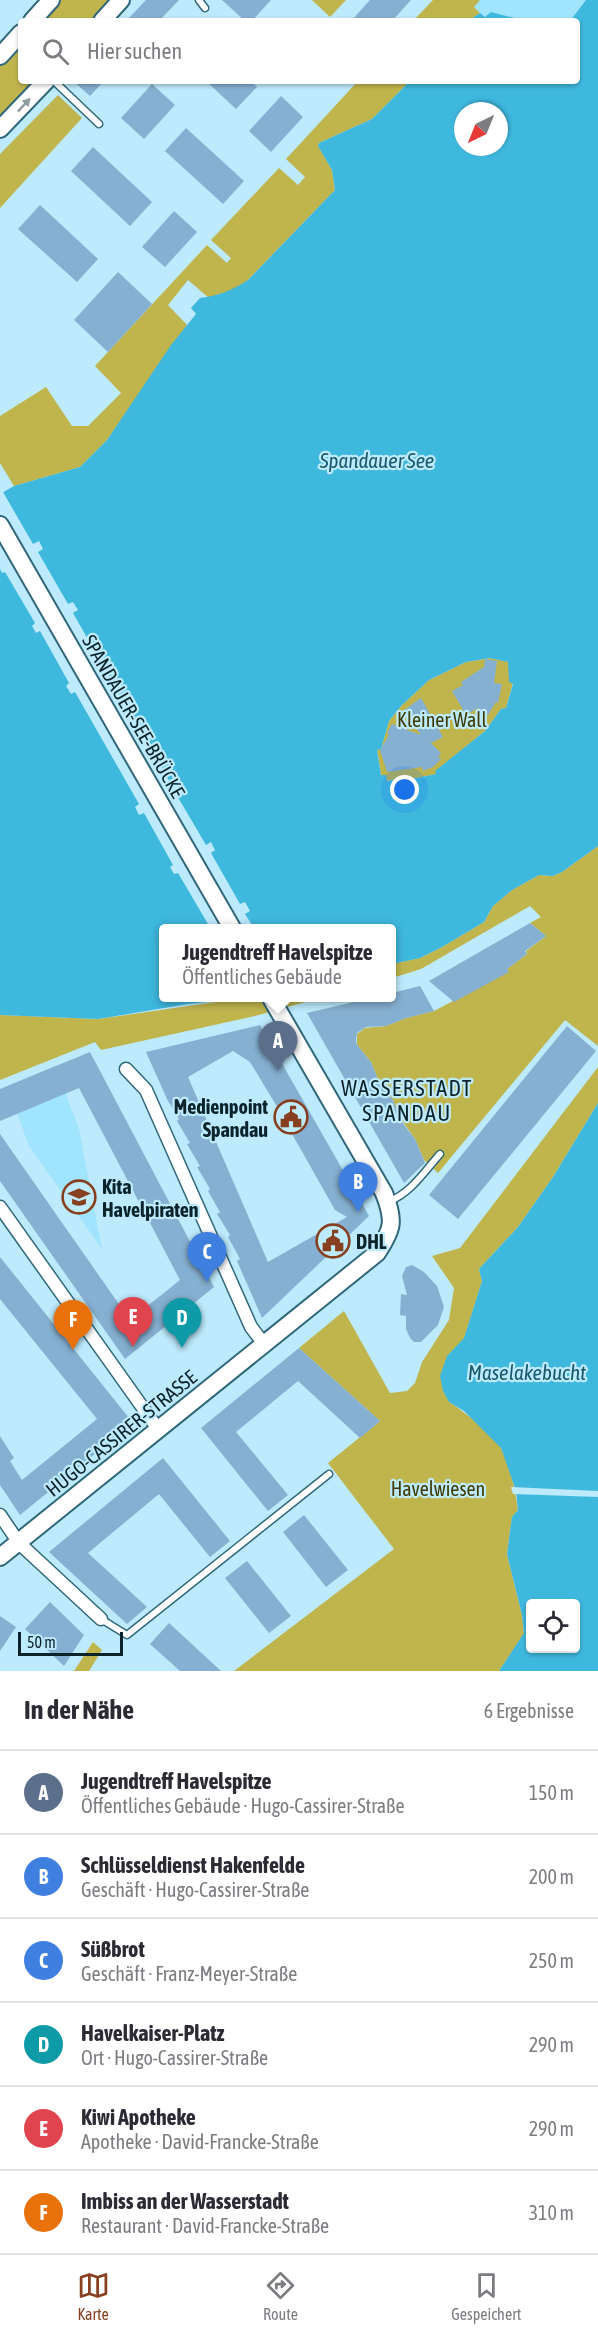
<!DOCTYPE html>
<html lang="de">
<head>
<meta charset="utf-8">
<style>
	body { margin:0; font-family:"Asap Condensed",sans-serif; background:#f2f2f3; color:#2b2b33 }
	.controls { position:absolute; right:18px; bottom:18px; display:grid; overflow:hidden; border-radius:6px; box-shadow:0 2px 4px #0004 }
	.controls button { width:54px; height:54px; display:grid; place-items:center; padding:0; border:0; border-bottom:2px solid #e1e1e2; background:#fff; color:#2b2b33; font:30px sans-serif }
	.compass { position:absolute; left:454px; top:102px; width:54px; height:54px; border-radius:50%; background:#fff; box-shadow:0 2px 4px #0004; rotate:223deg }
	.scale { position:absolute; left:18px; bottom:15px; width:105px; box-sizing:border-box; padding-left:6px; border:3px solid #0b232b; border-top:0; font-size:16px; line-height:21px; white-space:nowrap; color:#0b232b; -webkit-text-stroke:4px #bdeafc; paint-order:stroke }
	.you { position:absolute; left:405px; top:790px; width:21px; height:21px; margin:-15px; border:4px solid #fff; border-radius:50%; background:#1a73e8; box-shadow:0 0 0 9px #1a73e833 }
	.badge { display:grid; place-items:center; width:39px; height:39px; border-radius:50%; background:#873f1f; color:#fff; font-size:20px; font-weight:700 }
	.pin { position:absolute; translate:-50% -50px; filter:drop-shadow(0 2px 3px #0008) }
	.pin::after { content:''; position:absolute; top:32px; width:21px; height:18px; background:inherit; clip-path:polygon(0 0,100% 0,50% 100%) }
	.popup { position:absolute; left:159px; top:924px; width:237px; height:78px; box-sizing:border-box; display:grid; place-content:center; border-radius:6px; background:#fff; filter:drop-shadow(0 2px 4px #0005); font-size:20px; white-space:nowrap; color:#7c7c81 }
	.popup b { font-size:22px; color:#2b2b33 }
	.popup::after { content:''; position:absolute; left:50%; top:100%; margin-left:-12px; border:12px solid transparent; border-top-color:#fff }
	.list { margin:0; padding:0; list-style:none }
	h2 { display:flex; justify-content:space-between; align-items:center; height:78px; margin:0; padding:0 24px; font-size:26px }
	h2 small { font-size:20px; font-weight:400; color:#7c7c81 }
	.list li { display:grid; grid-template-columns:39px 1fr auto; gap:18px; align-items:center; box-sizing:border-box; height:84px; padding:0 24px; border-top:2px solid #e1e1e2 }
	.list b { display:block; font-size:22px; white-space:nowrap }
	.list p { margin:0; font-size:20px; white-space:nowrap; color:#7c7c81 }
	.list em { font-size:20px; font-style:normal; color:#7c7c81 }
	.icon { flex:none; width:33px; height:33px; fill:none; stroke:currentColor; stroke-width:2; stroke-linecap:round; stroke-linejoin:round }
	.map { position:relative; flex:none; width:598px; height:1671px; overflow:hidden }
	.search { position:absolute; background:#fff; box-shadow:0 2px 4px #0004; left:18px; right:18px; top:18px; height:66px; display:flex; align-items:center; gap:15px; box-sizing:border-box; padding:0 21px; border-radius:6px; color:#7c7c81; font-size:22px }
	.sheet { height:582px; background:#fff }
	nav { display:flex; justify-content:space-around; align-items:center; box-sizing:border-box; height:84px; border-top:2px solid #e1e1e2; background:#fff; font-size:16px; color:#7c7c81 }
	nav a { display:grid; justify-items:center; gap:3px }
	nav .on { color:#873f1f }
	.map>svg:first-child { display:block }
	.built { fill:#a0e4fd }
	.green { fill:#c0b54d }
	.water { fill:#3fb8de; fill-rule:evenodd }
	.pier { fill:#bdeafc }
	.building { fill:#86b0d1; fill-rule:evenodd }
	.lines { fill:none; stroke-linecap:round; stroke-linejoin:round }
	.lane-casing { stroke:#30687b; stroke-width:9 }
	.street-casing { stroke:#30687b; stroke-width:15 }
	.secondary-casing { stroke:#30687b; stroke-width:20 }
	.lane { stroke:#fff; stroke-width:6 }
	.street { stroke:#fff; stroke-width:12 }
	.secondary { stroke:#fff; stroke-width:16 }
	.oneway { fill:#919ca0 }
	.labels { text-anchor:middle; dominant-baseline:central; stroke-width:4.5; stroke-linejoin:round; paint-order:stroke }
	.street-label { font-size:20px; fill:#0b232b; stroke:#bdeafc }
	.park-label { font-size:20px; fill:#403a02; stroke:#bdeafc }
	.poi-label { font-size:20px; font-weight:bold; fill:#0b232b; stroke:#bdeafc; text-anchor:start }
	.water-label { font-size:21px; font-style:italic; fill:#18596d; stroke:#bdeafc }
	.quarter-label { font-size:22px; letter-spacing:1.5px; fill:#0b232b; stroke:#bdeafc }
</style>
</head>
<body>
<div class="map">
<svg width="598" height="1671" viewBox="0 0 598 1671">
	<rect width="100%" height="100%" fill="#bdeafc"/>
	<!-- built -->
	<g class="built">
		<path d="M480,0H586L570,21H526L491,12L485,17L473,7Z"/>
		<path d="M55,1066L79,1129L102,1249L29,1146L7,1086Z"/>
	</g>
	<!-- green -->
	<g class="green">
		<path d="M61,0H112L93,21H42Z"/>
		<path d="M312,0H346L330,17Z"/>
		<path d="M433,0H480L474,7L480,13L468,21H413Z"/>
		<path d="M20,44L21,81H37L0,119V66Z"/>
		<path d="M358,81H410L372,119L319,143L318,146L332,170L335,190L248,280L236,289L209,298L188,280L168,305L187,325L107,440L80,467L14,486L0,463V416L46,387L72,426H88L121,393L95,366L207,245L227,263L231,258L211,240L279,168L298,185L305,177L286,159Z"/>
		<path d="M58,95L82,118L0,208V154Z"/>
		<path d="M490,658L509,662V682L513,683L506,708L501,709L485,731L436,771L437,774L403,781L402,779L387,781L381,775L377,749H381L389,721L401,706L429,680L466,662Z"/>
		<path d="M598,846V1046L565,1020L438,1173L424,1160L415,1139L400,1118L393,1100L379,1082L371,1062L357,1045V1034L365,1028L386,1026L406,1018L434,1011L508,972L507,969L527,954L526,951L546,936L530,923L541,917L530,906L421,969L392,978V964L420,958L442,947L484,922L493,906L512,890L539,875L553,876L562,872Z"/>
		<path d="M237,999L320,998L255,1016L101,1050L95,1042L0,1080V1015L98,1019Z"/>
		<path d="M598,1067V1103L553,1177L518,1227L479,1269L482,1281L464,1339L447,1356L449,1402C464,1411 491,1433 501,1448C510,1462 516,1494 518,1510L512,1517L507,1554L522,1615L524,1634L499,1671H234L394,1549L328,1463L380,1421L299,1348L344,1311L390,1393L407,1391L415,1383L422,1362L449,1320L454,1288L432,1256L460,1248Z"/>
		<path d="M93,1642L102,1650L89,1671H74Z"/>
	</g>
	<!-- water -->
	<g class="water">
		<path d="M586,0H598V846L562,872L553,876L539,875L512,890L493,906L484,922L442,947L420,958L392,964V928H164V998L237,999L188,1004L98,1019L0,1015V494L14,486L80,467L107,440L171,345L196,314L191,308L200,298C218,296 233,290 248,280L335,190L332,170L318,146L319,143L372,119L410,81H577V21H570ZM463,111H499V147H463ZM490,658L508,662L509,682L513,684L506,708L501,709L485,731L435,771L436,774L403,781L402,779L387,781L386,775H381L377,750L381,749L389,721L401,706L429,680L466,662Z"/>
		<path d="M491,12L526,21H468L480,13L485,17Z"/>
		<path d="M598,1103V1671H499L524,1633L522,1615L507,1554L512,1517L518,1510L516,1491L501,1448L464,1411L449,1402L443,1391L440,1376L447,1356L464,1338L482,1281L479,1269L518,1227L553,1177ZM530,1604H576V1648H530Z"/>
	</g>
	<!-- pier -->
	<g class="pier">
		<path d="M6,486L8,489L3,492L33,544L39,541L43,549L38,552L68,604L73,602L78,610L73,613L102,664L108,661L113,669L107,673L171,784L176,782L181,791L176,794L206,845L211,842L215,850L211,853L240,904L245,902L250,911L245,914L254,928H205L208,924L178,873L174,874L170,867L173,865L144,813L139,815L135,807L139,804L75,692L71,694L66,686L69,683L40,631L36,633L32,626L35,623L5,572L2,573L0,569V490Z"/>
		<path d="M511,1487L598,1491V1497L513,1494Z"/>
	</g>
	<!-- building -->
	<g class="building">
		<path d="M146,0H179L159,21H126Z"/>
		<path d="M222,0H271L252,21H245Z"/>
		<path d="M370,0H411L392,21H351Z"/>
		<path d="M73,81H104L90,96Z"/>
		<path d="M206,81H251L257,87L236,109Z"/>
		<path d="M152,84L175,105L144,139L121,118Z"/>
		<path d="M281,96L303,117L271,152L249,131Z"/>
		<path d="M186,128L244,181L223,204L165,151Z"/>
		<path d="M93,147L152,202L130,226L71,171Z"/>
		<path d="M40,205L98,259L77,282L18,229Z"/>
		<path d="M174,211L197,232L165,267L142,247Z"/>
		<path d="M118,272L152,304L108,352L74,320Z"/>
		<path d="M485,659L497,661L494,683L502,684L498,703L496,702L488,715L478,708L466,715L452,691L463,685L461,682L484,667Z"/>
		<path d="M421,698L443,737L431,743L441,753L438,757L441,759L433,767L423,771L422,767L387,772L380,750L389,735L387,733L392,724L421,735L403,711Z"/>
		<path d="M530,923L546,936L525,951L527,954L507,969L509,972L454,1002L429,981Z"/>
		<path d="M420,986L434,1011L406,1018L386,1026L366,1027L357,1033L356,1040L357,1045L371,1062L379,1082L393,1100L401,1121L415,1139L425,1163L404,1183L307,1013L371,998H392V993Z"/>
		<path d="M260,1025L369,1216L262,1318L237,1261L240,1259L228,1237L230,1235L217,1214L220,1212L208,1191L210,1189L197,1167L200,1166L187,1144L190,1143L177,1121L179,1119L167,1099L146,1052ZM233,1051L250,1062L276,1105L290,1114L283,1118L335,1210L347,1217L268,1262L188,1077Z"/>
		<path d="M567,1026L596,1051L458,1219L429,1195Z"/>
		<path d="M90,1052L214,1287L125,1359L0,1181V1134L130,1320L180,1280L79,1088L0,1121V1089Z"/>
		<path d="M0,1257L133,1423L20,1515L0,1485V1436L14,1458L10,1461L22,1480L97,1419L0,1299Z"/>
		<path d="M412,1265L424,1272L437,1286L444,1307L438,1325L421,1342H414L410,1338L406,1329V1316L400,1315L401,1294L407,1295L402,1276L406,1267Z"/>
		<path d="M299,1348L380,1421L360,1438L298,1381L236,1432L288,1495L268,1511L201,1428Z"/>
		<path d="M163,1458L230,1541L210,1557L159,1494L88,1553L147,1607L127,1624L49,1552Z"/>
		<path d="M304,1515L348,1570L326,1587L283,1532Z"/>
		<path d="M247,1561L291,1616L269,1633L225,1578Z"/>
		<path d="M50,1602L84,1635L64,1666L25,1629Z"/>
		<path d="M0,1616L16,1627L0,1651Z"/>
		<path d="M169,1623L221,1671H180L150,1644Z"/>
	</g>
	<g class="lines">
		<!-- lane casing -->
		<g class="lane-casing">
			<g id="lane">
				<path d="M199,0L205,8"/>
				<path d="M54,81L99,124"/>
				<path d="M388,1202C411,1193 424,1172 440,1154"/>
				<path d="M101,1619L127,1635L329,1474"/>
			</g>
		</g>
		<!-- street casing -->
		<g class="street-casing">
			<g id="street">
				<path d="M126,1069L146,1090L251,1327L264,1344"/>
				<path d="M0,1207L158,1429"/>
				<path d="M0,1515L19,1543L101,1619"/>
			</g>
		</g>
		<!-- secondary casing -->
		<g class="secondary-casing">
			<g id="secondary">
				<path d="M32,21L51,0"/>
				<path d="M102,21L121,0"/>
				<path d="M0,56L21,33"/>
				<path d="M0,129L46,81"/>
				<path d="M0,525L232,928"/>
				<path d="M0,1557L377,1253C393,1229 395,1221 384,1193L271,998"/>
			</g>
		</g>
		<!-- lane -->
		<use href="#lane" class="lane"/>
		<!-- street -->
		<use href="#street" class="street"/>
		<!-- secondary -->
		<use href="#secondary" class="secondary"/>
	</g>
	<!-- one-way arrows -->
	<defs><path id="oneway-solid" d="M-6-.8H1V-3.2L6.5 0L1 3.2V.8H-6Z" transform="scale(1.5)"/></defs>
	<use class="oneway" href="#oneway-solid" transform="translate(24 105) rotate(-47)"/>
	<!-- icons -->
	<defs>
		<g id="civic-ring" transform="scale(1.725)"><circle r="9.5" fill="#bdeafc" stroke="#873f1f" stroke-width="1.5"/><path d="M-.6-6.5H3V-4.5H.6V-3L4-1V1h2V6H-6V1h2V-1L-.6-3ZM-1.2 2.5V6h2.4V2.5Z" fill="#873f1f"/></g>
		<g id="school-ring" transform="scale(1.725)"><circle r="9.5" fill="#bdeafc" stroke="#873f1f" stroke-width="1.5"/><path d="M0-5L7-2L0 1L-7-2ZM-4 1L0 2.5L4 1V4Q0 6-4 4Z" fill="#873f1f"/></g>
	</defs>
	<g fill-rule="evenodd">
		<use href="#civic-ring" x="291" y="1117"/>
		<use href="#school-ring" x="79" y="1197"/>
		<use href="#civic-ring" x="333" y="1241"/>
	</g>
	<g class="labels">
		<!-- street labels -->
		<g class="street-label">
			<text transform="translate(134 716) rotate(60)">SPANDAUER-SEE-BRÜCKE</text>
			<text transform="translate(121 1433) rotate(-39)">HUGO-CASSIRER-STRASSE</text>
		</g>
		<!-- park labels -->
		<g class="park-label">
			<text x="442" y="719">Kleiner Wall</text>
			<text x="438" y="1488">Havelwiesen</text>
		</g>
		<!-- poi labels -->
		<g class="poi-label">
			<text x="268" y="1106" text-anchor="end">Medienpoint<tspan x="268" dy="23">Spandau</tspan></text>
			<text x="102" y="1186">Kita<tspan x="102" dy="23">Havelpiraten</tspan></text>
			<text x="356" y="1241">DHL</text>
		</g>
		<!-- water labels -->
		<g class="water-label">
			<text x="377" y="460">Spandauer See</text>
			<text x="527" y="1372">Maselakebucht</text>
		</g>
		<!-- quarter labels -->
		<g class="quarter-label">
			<text x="407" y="1088">WASSERSTADT<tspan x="407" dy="25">SPANDAU</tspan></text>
		</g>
	</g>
</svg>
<div class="controls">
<button><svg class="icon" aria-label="locate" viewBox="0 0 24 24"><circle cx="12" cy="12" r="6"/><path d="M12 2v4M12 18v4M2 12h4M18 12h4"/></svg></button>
</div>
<svg class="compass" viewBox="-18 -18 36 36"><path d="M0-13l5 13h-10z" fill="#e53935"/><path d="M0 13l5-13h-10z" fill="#7c7c81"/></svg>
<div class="scale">50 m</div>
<div class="you"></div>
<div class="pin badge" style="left:278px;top:1071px;background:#5c6f8a">A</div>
<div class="popup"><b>Jugendtreff Havelspitze</b>Öffentliches Gebäude</div>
<div class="pin badge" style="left:358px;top:1212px;background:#3f7fe0">B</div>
<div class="pin badge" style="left:207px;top:1282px;background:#3f7fe0">C</div>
<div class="pin badge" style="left:182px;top:1348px;background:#0f9aa8">D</div>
<div class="pin badge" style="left:133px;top:1347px;background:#e0444e">E</div>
<div class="pin badge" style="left:73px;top:1350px;background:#e8710a">F</div>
<div class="search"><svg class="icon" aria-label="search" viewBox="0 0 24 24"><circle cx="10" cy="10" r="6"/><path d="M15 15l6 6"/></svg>Hier suchen</div>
</div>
<section class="sheet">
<h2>In der Nähe<small>6 Ergebnisse</small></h2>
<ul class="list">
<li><span class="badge" style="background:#5c6f8a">A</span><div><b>Jugendtreff Havelspitze</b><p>Öffentliches Gebäude · Hugo-Cassirer-Straße</p></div><em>150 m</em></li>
<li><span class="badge" style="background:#3f7fe0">B</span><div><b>Schlüsseldienst Hakenfelde</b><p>Geschäft · Hugo-Cassirer-Straße</p></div><em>200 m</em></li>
<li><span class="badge" style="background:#3f7fe0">C</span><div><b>Süßbrot</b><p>Geschäft · Franz-Meyer-Straße</p></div><em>250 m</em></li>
<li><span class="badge" style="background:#0f9aa8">D</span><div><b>Havelkaiser-Platz</b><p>Ort · Hugo-Cassirer-Straße</p></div><em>290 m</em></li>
<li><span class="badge" style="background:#e0444e">E</span><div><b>Kiwi Apotheke</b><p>Apotheke · David-Francke-Straße</p></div><em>290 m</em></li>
<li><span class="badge" style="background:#e8710a">F</span><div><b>Imbiss an der Wasserstadt</b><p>Restaurant · David-Francke-Straße</p></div><em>310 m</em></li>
</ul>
</section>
<nav>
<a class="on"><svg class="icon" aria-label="map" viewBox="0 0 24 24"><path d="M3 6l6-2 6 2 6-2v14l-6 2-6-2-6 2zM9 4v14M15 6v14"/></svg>Karte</a>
<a><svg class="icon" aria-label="directions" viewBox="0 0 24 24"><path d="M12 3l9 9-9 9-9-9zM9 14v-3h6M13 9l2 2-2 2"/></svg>Route</a>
<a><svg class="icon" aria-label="saved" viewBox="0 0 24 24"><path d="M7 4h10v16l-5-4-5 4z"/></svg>Gespeichert</a>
</nav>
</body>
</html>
